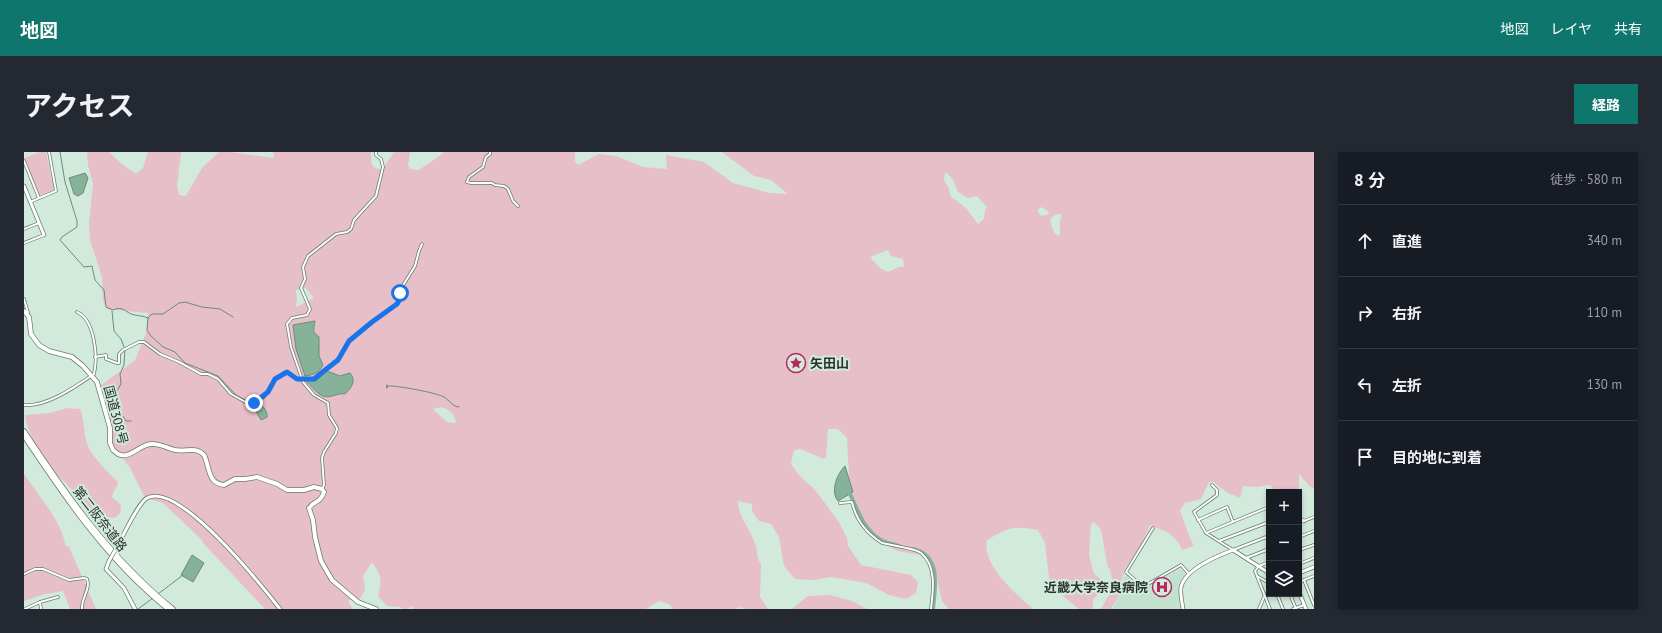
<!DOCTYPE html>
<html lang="ja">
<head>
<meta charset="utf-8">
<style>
	body { margin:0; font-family:"PT Sans","Noto Sans JP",sans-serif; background:#242831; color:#f1f3f6 }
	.controls { position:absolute; right:12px; bottom:12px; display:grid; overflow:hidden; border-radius:0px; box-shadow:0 2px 6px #0003 }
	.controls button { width:36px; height:36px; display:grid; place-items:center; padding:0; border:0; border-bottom:1px solid #363941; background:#171b24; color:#f1f3f6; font:20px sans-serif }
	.stop { position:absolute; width:12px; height:12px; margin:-9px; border:3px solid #1a73e8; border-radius:50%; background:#fff }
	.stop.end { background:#1a73e8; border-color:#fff; box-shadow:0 1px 4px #0008 }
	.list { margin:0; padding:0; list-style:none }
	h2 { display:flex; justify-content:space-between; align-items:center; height:52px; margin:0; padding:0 16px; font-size:17px }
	h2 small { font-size:13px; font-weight:400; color:#9ea1a6 }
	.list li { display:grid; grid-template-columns:26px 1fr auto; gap:12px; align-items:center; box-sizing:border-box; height:72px; padding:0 16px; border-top:1px solid #363941 }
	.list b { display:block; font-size:15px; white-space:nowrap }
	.list em { font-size:13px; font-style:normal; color:#9ea1a6 }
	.icon { flex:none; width:22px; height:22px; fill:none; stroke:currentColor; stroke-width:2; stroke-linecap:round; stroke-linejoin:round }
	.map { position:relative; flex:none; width:1290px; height:457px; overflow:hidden; border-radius:0px }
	header { display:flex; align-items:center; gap:24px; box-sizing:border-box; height:56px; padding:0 20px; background:#0f766e; color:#fff }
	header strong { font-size:19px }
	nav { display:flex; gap:22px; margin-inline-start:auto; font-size:14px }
	.intro { display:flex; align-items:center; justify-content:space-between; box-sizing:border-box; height:96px; padding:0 24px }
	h1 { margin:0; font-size:28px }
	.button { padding:10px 18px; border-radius:0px; background:#0f766e; color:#fff; font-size:14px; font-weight:700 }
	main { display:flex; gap:24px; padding:0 24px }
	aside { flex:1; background:#171b24; border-radius:0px; box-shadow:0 2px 6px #0003 }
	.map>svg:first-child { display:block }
	.built { fill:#c2e1cf }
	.green { fill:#e7bfc8; fill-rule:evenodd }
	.water { fill:#85b299; stroke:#6a8c79 }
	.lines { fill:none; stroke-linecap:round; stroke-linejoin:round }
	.stream { stroke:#6a8c79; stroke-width:1 }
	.river { stroke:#85b299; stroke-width:4 }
	.street-casing { stroke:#677c70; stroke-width:3.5 }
	.secondary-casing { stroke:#677c70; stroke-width:4.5 }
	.highway-casing { stroke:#677c70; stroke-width:5.5 }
	.street { stroke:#fff; stroke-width:2 }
	.secondary { stroke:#fff; stroke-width:3 }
	.highway { stroke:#fff; stroke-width:4 }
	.secondary-bridge-casing { stroke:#677c70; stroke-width:4.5; stroke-linecap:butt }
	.secondary-bridge { stroke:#fff; stroke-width:3 }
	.route { stroke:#1a73e8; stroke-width:5 }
	.labels { text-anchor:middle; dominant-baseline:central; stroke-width:4; stroke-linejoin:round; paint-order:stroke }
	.poi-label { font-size:13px; font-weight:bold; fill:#2a332e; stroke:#d2eadc; text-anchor:start }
	.street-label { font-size:13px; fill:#2a332e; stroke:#d2eadc }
</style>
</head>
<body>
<header>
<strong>地図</strong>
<nav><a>地図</a><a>レイヤ</a><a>共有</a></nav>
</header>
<div class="intro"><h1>アクセス</h1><a class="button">経路</a></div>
<main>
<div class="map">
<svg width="1290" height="457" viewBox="0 0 1290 457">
	<rect width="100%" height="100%" fill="#d2eadc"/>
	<!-- built -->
	<path class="built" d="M1156,417L1163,423L1157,429L1154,434L1156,457H1088L1095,444L1101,420L1119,437Z"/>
	<!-- green -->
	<g class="green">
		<path d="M16,0H22L30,38L14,44L0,6Z"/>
		<path d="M63,0H85L98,12L112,22L119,16L124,0H157L153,34L155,43L162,44L178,16L195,0H205L250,6L249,0H347C347,12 345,15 358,18L370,0H386L384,13L386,17L395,18L421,0H551V9L554,13L575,2L592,4L619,15L643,17L642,3L680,10L709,31L745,41L764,42L747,28L730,24L698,0H1290V336L1286,335L1275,322V340H1252L1246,333L1233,335L1219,334L1216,346L1204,341L1189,330H1185L1177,347L1161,351L1156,359L1166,386L1170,394L1158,398C1151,381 1143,380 1126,373L1116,395L1100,418L1094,445L1087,457H1077L1090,434L1086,418L1083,412L1077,378L1070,370L1067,372L1065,403L1070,422L1083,432L1069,448V457H1055L1039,444L1025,426L1021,391L1014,378C989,373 984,376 963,388C957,412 992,442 1009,457H925L918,449L909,408L897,403L874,399L853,389L838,374L831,364L826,345L823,286L814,277H804L802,305L800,307L776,297L770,298L767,312L775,323L792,339L815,370L823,386L824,394L837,413L887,423L894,430L892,441L882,447L865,443L842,431L807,425L789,428L771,427L760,414L755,385L747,372L735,369L728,359V352L714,349C714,366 727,377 732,394C734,400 732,407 737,412L736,445L744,457H723L714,455L712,457H649L645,452L635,449L622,457H390L388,454L383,457H379L376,455L363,454L354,444C358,427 358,425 348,410L339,424L341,438L335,448H325V452L329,457H241L179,391L178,388L139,351L121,346L105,314L90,296L77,250L76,234L111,208L122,181L124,161L83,157L79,149L78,125L66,88L65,71L69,32L64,13ZM921,20L928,26L934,40L944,46L953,44L963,55L961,58L960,67L954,72L942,56L926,44L925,36L920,28ZM1018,55L1025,60C1024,64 1019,64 1016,63L1013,58ZM1036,62L1038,64C1033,74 1038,76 1035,84C1029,83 1028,73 1026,68L1030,63ZM864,98L867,104L879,107L880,115H875L864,120L856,116L846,105ZM282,136L290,146L272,155L273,149L272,138ZM417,255C425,257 431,262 432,271L423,270L409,257Z"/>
		<path d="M43,256L56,257C61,269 59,282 64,294C67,303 86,323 94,330C93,336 89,339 88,345L97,353L96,361L91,366C84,365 77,364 71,360C58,353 50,340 41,330C37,326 33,324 29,320C17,308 3,280 1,263L26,261Z"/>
		<path d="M0,322C12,340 40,373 41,393L45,395L72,457H46L39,439L21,442L0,449Z"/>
		<path d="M806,443L828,449L843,457H768L784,444Z"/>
	</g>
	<!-- water -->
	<g class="water">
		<path d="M61,21L64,26L59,41L54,44L50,42L45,26Z"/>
		<path d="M291,169C290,177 287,179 295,185V204L299,213C295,221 289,223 281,224L272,197L269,173Z"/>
		<path d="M303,219L316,224L326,221C333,229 327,236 321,242C316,241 312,243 308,244C296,248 290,236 283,230L284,228H293Z"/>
		<path d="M235,251C239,254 244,260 243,265L237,268L229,254Z"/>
		<path d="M821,314L829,340L814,349C806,339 813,322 821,314Z"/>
		<path d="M168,403L180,411L169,430L157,423Z"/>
	</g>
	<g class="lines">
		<!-- stream -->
		<g class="stream">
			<path d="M36,0L41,30L53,69V75L38,85L36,88L60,115L68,114L71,128L80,138L82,155L89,158C100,153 102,162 111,163C116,164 119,164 124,166L123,178L127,184L139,195L151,200L161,211L194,224L212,243L227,251"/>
			<path d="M88,159L90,179L97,187L100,195"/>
			<path d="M124,166L128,162H139L155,151L161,150L178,155L196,157L209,165"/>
			<path d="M101,197L100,213L96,222L97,232L90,244V251L102,269H107"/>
			<path d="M363,233L364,234V235L363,236Z"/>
			<path d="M364,234C371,233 414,241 420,245C425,248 429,255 435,255"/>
			<path d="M134,442L159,423"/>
			<path d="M114,457L129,446"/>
		</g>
		<!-- river -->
		<g class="river">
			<path d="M826,342C834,359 840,378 857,388C862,391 869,392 875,394"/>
			<path d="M889,397C918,404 911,435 909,457"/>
		</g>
		<!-- street casing -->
		<g class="street-casing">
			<g id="street">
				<path d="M466,0V2L462,5L459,15L445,25L443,30L447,31H468L471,33L480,34L484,37L489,49L494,54"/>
				<path d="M0,9L15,46"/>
				<path d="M6,50L32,39L25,0"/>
				<path d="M0,77L15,71"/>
				<path d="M0,91L20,83"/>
				<path d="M0,147L4,161"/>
				<path d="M71,205L82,203V207L93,211H95V202L99,198L115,190H120L136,202L155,210L177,222H184L194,227L207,242L225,252L230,251L240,245L251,227L263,220L273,227H290L296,223L314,208L325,189L348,170L373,152L376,147L378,135L391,114L395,99L398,92"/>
				<path d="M0,253C23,255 51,235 70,222C74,205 71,168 53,160"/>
				<path d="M1188,333L1193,338V343L1170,360L1182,381L1209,398L1245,384"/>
				<path d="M298,337L300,333L298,306L300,300L312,281L313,276L305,263L304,251L290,243L279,230L267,195L263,172L268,166L283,163L286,157L277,136L281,127L279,115L284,104L312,82L323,80L327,77L330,68L352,44L359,15L357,7L352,3V0"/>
				<path d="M816,351L828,350C832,368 842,381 858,391C866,393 893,397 897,401C913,414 909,439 907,457"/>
				<path d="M1275,366L1281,369"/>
				<path d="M1174,368L1203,355L1209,370"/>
				<path d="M1275,371L1290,365"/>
				<path d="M1129,376L1102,420L1119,435L1157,413L1165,422"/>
				<path d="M1182,381L1245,355"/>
				<path d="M1275,385L1290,379"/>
				<path d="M1195,389L1245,370"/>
				<path d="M1275,398L1290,393"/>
				<path d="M1222,406L1245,397"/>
				<path d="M1245,410L1235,414L1231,419L1246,457"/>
				<path d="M1275,412L1290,406"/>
				<path d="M0,422L11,417H19L45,428L60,426L63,427C67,437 57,446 58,457"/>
				<path d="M1233,424L1245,431"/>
				<path d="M1280,428L1290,453"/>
				<path d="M1275,430L1290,424"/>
				<path d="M1253,442L1259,457"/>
				<path d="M1266,442L1272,457"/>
				<path d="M16,450L17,457"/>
				<path d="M1,457L16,450L34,445"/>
				<path d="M1235,457L1240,445"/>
				<path d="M1269,457L1280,453"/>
			</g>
		</g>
		<!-- secondary casing -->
		<g class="secondary-casing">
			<g id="secondary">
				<path d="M0,34L20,83"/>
				<path d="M93,395C99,384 114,351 123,346C155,329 238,434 256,457"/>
				<path d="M85,409L82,417L100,436L111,457"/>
				<path d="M1275,421L1290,415"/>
				<path d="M1275,440L1282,457"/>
				<path d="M1159,457C1158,450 1156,442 1157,435C1161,417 1193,404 1209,398L1245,421"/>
			</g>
		</g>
		<!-- highway casing -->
		<g class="highway-casing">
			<g id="highway">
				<path d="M0,159L5,165L7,182L15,193L25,199L48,205L59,214L73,230L86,276V291L89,298L94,302C105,308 115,293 127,292C135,291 143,296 151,298C162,300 172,294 180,303C186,315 183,331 200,333L211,327H221L233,325L253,332L263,338H280L290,335L298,337L300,340C296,352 290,348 285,356L289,368L291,385L297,409L308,428L334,450L352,457"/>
				<path d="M0,279C43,344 87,407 149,457"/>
				<path d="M0,284C42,347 84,409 144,457"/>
			</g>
		</g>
		<!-- street -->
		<use href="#street" class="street"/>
		<!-- secondary -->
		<use href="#secondary" class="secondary"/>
		<!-- highway -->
		<use href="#highway" class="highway"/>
		<!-- secondary-bridge casing -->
		<g class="secondary-bridge-casing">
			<path id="secondary-bridge" d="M85,409L93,395"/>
		</g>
		<!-- secondary-bridge -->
		<use href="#secondary-bridge" class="secondary-bridge"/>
	</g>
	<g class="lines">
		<!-- route -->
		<path class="route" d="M230,251L244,240L251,227L263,220L273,227H290L296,222L314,208L325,189L348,170L373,152L376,147V141"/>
	</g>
	<!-- icons -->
	<defs>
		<g id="sight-ring" transform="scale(1)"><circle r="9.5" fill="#d2eadc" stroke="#b52960" stroke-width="1.5"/><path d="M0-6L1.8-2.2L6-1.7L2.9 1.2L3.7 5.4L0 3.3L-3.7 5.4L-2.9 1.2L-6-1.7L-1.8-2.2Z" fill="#b52960"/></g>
		<g id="hospital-ring" transform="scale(1)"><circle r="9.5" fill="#d2eadc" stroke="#b52960" stroke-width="1.5"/><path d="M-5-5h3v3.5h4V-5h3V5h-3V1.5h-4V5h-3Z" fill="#b52960"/></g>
	</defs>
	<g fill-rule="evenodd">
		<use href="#sight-ring" x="772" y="211"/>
		<use href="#hospital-ring" x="1138" y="435"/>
	</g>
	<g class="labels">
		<!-- poi labels -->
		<g class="poi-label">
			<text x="786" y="211">矢田山</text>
			<text x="1124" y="435" text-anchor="end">近畿大学奈良病院</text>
		</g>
		<!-- street labels -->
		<g class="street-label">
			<text transform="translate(92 263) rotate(75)">国道308号</text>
			<text transform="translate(76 367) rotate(52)">第二阪奈道路</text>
		</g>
	</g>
</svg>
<div class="controls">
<button>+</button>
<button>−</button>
<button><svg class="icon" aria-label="layers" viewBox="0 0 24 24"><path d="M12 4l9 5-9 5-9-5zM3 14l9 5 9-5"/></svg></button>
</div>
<div class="stop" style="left:376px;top:141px"></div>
<div class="stop end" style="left:230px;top:251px"></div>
</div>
<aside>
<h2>8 分<small>徒歩 · 580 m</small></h2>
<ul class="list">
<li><svg class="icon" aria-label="ahead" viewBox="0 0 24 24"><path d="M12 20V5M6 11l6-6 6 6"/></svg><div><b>直進</b></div><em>340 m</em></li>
<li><svg class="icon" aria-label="right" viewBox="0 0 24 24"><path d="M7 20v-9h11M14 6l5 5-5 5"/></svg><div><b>右折</b></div><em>110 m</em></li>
<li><svg class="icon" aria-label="left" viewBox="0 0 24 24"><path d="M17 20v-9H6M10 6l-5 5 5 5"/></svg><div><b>左折</b></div><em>130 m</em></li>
<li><svg class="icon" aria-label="arrive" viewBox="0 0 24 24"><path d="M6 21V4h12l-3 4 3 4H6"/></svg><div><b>目的地に到着</b></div></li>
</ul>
</aside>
</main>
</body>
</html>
